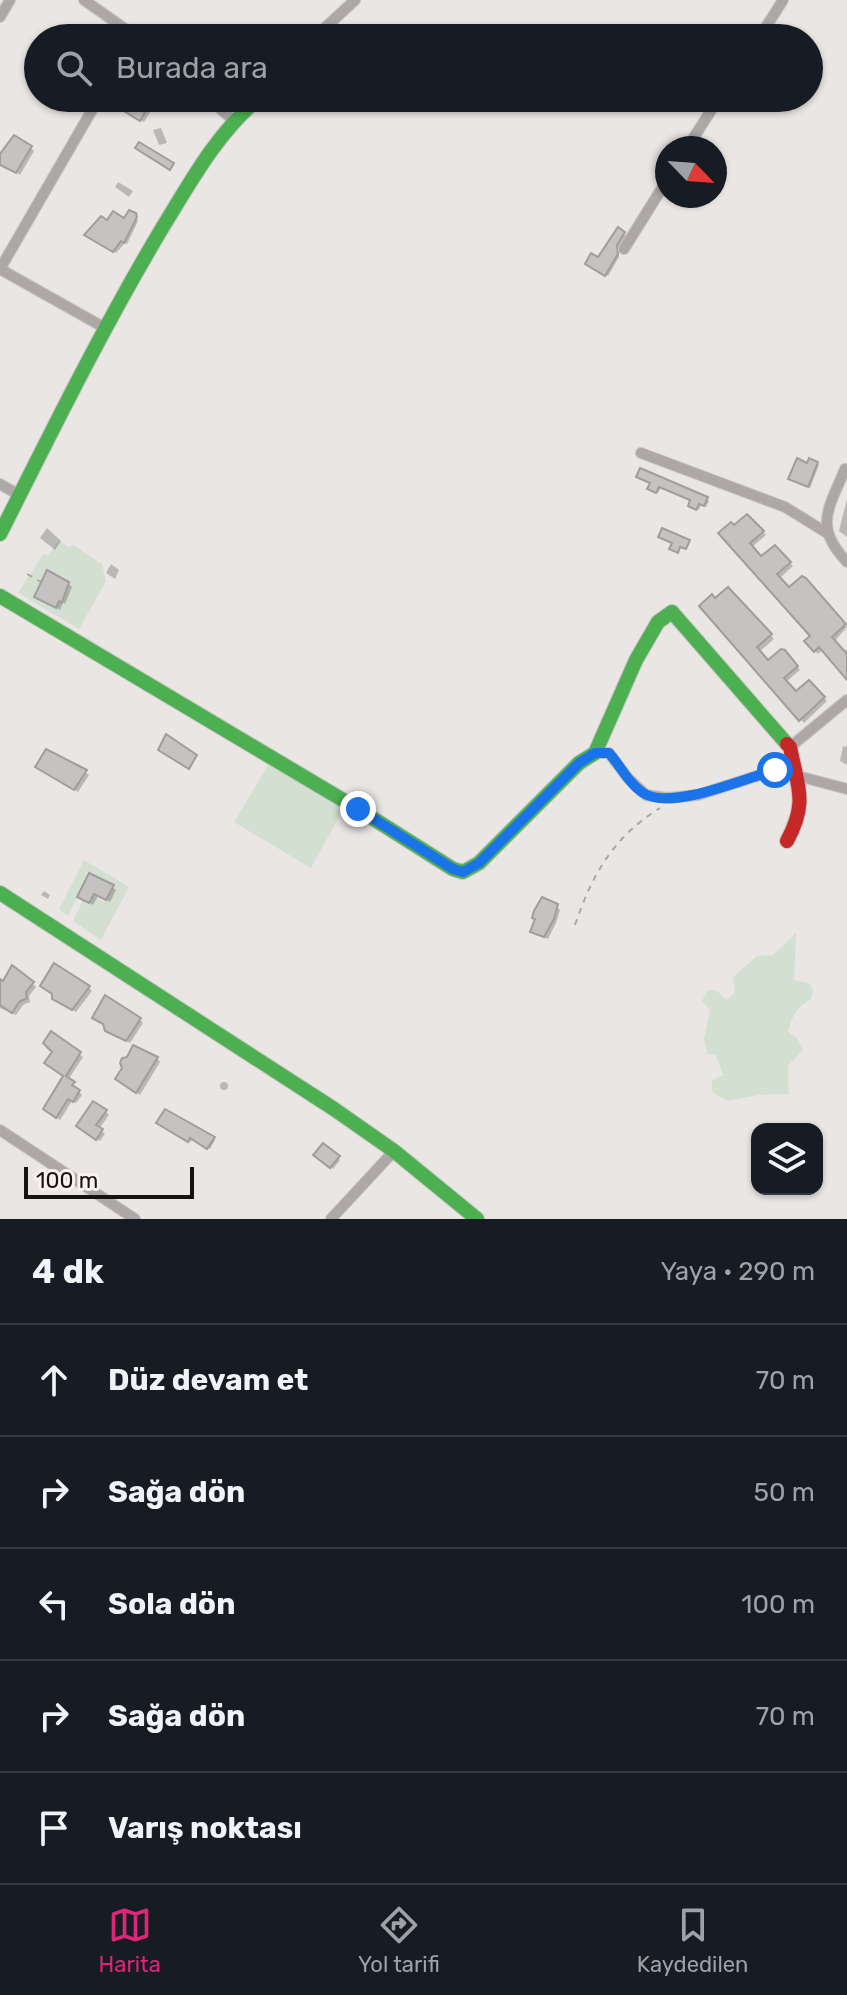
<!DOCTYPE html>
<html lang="tr">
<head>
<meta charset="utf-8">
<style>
	body { margin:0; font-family:Rubik,sans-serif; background:#242831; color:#f1f3f6 }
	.controls { position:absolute; right:24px; bottom:24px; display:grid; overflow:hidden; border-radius:16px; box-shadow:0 2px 6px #0004 }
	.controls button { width:72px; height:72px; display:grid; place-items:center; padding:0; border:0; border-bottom:2px solid #363941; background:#171b24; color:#f1f3f6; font:40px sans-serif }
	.compass { position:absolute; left:655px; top:136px; width:72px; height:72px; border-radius:50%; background:#171b24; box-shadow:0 2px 6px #0004; rotate:115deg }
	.scale { position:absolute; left:24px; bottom:20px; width:170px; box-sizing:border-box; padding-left:8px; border:4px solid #161412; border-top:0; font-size:22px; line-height:28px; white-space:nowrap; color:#161412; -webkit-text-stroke:6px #faf2ee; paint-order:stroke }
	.stop { position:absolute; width:24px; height:24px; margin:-18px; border:6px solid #1a73e8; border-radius:50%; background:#fff }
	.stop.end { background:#1a73e8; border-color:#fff; box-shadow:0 2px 8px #0008 }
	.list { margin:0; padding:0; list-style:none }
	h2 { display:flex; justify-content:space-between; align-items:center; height:104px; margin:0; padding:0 32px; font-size:34px }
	h2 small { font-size:26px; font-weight:400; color:#9ea1a6 }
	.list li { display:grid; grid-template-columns:52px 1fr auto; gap:24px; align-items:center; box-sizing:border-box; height:112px; padding:0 32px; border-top:2px solid #363941 }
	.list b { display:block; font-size:30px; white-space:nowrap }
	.list em { font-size:26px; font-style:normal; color:#9ea1a6 }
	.icon { flex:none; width:44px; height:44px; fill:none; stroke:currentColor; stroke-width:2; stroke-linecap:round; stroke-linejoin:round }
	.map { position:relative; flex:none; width:847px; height:1219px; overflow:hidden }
	.search { position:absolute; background:#171b24; box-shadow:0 2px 6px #0004; left:24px; right:24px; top:24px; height:88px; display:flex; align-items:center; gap:20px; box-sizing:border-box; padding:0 28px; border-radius:44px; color:#9ea1a6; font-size:30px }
	.sheet { height:664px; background:#171b24 }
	nav { display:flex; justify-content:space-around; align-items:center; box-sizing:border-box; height:112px; border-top:2px solid #363941; background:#171b24; font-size:22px; color:#9ea1a6 }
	nav a { display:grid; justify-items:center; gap:4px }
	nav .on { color:#db2777 }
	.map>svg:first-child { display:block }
	.green { fill:#d3dfd1 }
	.shadow { fill:#0003 }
	.building { fill:#c5c3c1; stroke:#a09d9b; stroke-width:2 }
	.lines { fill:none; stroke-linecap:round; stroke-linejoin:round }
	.street-casing { stroke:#c6c4c3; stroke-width:12 }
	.fast-casing { stroke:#c6c4c3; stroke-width:16 }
	.jam-casing { stroke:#c6c4c3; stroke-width:16 }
	.path { stroke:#aba7a6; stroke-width:2; stroke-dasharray:6 6; stroke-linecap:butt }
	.street { stroke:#ada8a7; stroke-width:10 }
	.fast { stroke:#4caf50; stroke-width:14 }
	.jam { stroke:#c62828; stroke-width:14 }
	.route { stroke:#1a73e8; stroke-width:10 }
</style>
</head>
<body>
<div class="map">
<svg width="847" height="1219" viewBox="0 0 847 1219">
	<rect width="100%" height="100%" fill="#e9e6e4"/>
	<!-- green -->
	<g class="green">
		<path d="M59,540L68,547L73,545L102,564L106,581L79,629L18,593L43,554L48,556Z"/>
		<path d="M269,764L344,808L311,868L234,822Z"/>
		<path d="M84,860L129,887L101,940L73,921L83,900L89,903L93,895L104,902L113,885L89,873L68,916L59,909Z"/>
		<path d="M796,933L794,980L809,983L813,990L811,999C796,1007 792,1016 788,1032L797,1038L803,1050L788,1066L789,1094L758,1095L727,1101L712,1092V1080L723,1075L716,1055L707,1054L704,1039L710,1010L702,1001L708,990L717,991L726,1000L735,993L733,977L757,956L773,955Z"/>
	</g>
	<!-- shadow -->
	<g class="shadow">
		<path d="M111,98H159L144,122L112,103Z"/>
		<path d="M161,128L167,143L159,145L153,130Z"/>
		<path d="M30,148L34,151L20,175L4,164Z"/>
		<path d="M118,182L133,191L129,197L115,187Z"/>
		<path d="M134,215L138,221L127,244L125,243L116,253L89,237L108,222L125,221Z"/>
		<path d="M624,234L626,236L618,248L619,257L608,276L589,265L599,260Z"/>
		<path d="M817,463L819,465L810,488L790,479Z"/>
		<path d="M652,483L707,499L709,501L706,507L701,504L699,510L692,508V500L661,487L658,493L652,490Z"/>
		<path d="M847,499V537L839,531Z"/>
		<path d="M750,517L766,535L752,547L762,559L781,552L793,566L779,579L789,590L804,579L847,627L834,642L843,652L847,649V677L823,649L818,654L807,641L812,637L734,528Z"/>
		<path d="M47,528L61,541L55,550L40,538Z"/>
		<path d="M111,564L119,570L115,579L106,573Z"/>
		<path d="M68,583L72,587L65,604L63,603L60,610L36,596Z"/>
		<path d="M731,590L774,639L759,652L768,663L784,652L800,670L786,682L796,694L809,682L827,701L804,723L702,606L715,601Z"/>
		<path d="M847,744V765L840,761L843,746L846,747Z"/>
		<path d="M41,770L85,772L89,775L78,792Z"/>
		<path d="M112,887L116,890L110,902L98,896L93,905L79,896Z"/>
		<path d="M44,891L50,895L48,899L41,895Z"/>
		<path d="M556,906L560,910L556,923L548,939L536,935L533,932Z"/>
		<path d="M32,983L36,987L29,996L30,1002L23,1005L16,1015L0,1008V988Z"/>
		<path d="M88,987L92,991L76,1012L58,1002Z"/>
		<path d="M139,1019L143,1023L130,1043L107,1030Z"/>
		<path d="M52,1034L83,1057L68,1080L82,1095L76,1103L72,1101L60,1120L48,1112L65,1076L54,1051Z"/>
		<path d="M157,1058L160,1062L140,1095L121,1083Z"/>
		<circle cx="224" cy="1086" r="4"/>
		<path d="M105,1111L109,1115L99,1129L105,1134L100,1141L82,1130Z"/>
		<path d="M161,1125L213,1139L215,1140L210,1149L193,1139L190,1142Z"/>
		<path d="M323,1146L340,1160L333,1169L316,1155Z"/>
	</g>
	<!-- building -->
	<g class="building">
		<path d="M107,98H153L140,121L106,100Z"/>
		<path d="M14,135L32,146L16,173L0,165V154Z"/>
		<path d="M139,142L174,163L170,170L135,148Z"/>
		<path d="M129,210L136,213L137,217L124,243L121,241L113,252L84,235L101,216L107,220L113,211L124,218Z"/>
		<path d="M618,227L625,232L617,245L618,254L605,276L585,264L591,253L598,257Z"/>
		<path d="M797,458L807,463L809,458L818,462L808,487L788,479Z"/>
		<path d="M640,468L708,497L704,506L699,504L696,510L688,506L690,500L664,489L659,487L656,493L647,489L650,483L636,477Z"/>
		<path d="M747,514L764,531L750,543L761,556L775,545L791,562L777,574L789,587L802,576L806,578L846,624L832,637L847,654V680L819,647L814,652L804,641L810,636L718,533L731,522L734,525Z"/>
		<path d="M662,528L690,540L686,549L680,547L678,553L669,549L672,543L658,537Z"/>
		<path d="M47,570L69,582L62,602L59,601L56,608L34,597Z"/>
		<path d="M728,587L772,634L757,647L768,660L781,649L785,650L798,666L784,678L796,691L809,680L825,697L799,721L699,606L712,594L715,598Z"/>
		<path d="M166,734L197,755L189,769L158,750Z"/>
		<path d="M46,749L87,770L74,790L35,767Z"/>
		<path d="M89,873L114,885L106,900L94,894L89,903L77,897Z"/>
		<path d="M542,897L558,904L554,919L544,937L530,932L535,919L532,918L534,911Z"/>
		<path d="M54,963L90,986L72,1010L52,999V994L40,986Z"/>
		<path d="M12,965L34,982L26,992L27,998L19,1002L12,1013L0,1005V979L3,981Z"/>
		<path d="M105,995L141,1018L126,1041L105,1031L103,1024L92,1018Z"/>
		<path d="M51,1031L81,1052L66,1076L75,1082L72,1085L80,1090L73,1102L68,1099L56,1118L43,1109L63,1076L44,1063L52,1052L43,1043Z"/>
		<path d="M133,1045L158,1057L136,1093L115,1079L122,1068L120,1063L122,1058L127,1057Z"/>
		<path d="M93,1101L107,1110L96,1125L103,1129L96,1140L76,1126Z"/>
		<path d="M165,1109L215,1137L207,1149L190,1138L188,1142L156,1123Z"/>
		<path d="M323,1143L340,1156L330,1168L313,1155Z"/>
	</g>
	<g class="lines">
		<!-- street casing -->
		<g class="street-casing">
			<g id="street">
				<path d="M84,0L138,38"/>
				<path d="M0,17L10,0"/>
				<path d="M314,38L355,0"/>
				<path d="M759,38L783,0"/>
				<path d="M208,98L233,120"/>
				<path d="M687,148L719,98"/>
				<path d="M624,249L667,180"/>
				<path d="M0,269L99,98"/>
				<path d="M0,269L105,328"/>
				<path d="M641,453L785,507L827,533"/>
				<path d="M847,469H845C829,508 813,527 847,562"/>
				<path d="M0,484L19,495"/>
				<path d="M790,747L847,700"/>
				<path d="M595,753H609L627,777L646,795L667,798L698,795L775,770L847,789"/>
				<path d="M0,1130L135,1219"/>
				<path d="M331,1219L394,1151"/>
			</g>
		</g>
		<!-- fast casing -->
		<g class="fast-casing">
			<g id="fast">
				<path d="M0,534C52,431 102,329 161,230C190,183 216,134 259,98"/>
				<path d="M0,596L358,809L453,869L463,872L479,863L579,763L595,753L636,660L658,622L672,612L787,744"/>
				<path d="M0,893L334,1109L394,1151L477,1219"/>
			</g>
		</g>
		<!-- jam casing -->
		<g class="jam-casing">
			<path id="jam" d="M787,841C808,802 798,788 790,747L787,744"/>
		</g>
		<!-- path -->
		<g class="path">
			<path d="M27,574L41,582"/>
			<path d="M575,925C592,875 613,837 660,808"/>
		</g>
		<!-- street -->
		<use href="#street" class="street"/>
		<!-- fast -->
		<use href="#fast" class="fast"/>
		<!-- jam -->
		<use href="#jam" class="jam"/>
	</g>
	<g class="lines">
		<!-- route -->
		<path class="route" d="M358,809L453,869L463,872L479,863L579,763L595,753H609C620,765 631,788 647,795C676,808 744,779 775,770"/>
	</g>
</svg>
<div class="controls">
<button><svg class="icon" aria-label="layers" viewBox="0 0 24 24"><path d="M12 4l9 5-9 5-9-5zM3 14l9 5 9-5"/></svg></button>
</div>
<svg class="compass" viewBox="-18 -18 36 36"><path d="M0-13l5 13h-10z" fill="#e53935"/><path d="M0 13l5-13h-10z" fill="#9ea1a6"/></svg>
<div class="scale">100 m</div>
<div class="stop" style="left:775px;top:770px"></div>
<div class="stop end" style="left:358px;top:809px"></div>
<div class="search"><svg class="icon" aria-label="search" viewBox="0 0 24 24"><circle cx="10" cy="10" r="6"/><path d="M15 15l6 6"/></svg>Burada ara</div>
</div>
<section class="sheet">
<h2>4 dk<small>Yaya · 290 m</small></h2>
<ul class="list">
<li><svg class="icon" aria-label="ahead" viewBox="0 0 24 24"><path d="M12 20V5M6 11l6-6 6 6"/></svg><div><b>Düz devam et</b></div><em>70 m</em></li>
<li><svg class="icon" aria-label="right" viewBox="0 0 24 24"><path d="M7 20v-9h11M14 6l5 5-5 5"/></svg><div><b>Sağa dön</b></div><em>50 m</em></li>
<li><svg class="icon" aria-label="left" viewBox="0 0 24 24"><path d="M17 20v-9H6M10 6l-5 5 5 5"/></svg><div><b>Sola dön</b></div><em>100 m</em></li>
<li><svg class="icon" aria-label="right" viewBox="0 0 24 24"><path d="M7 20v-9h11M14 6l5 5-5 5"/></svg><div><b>Sağa dön</b></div><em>70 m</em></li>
<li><svg class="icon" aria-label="arrive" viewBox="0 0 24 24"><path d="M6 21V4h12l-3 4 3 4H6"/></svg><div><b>Varış noktası</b></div></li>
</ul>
</section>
<nav>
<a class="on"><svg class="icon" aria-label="map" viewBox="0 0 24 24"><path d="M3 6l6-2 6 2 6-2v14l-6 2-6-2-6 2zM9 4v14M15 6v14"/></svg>Harita</a>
<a><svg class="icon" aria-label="directions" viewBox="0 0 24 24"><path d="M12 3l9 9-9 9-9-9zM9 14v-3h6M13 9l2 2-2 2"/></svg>Yol tarifi</a>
<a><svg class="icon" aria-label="saved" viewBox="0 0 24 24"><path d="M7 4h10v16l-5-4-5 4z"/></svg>Kaydedilen</a>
</nav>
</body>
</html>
